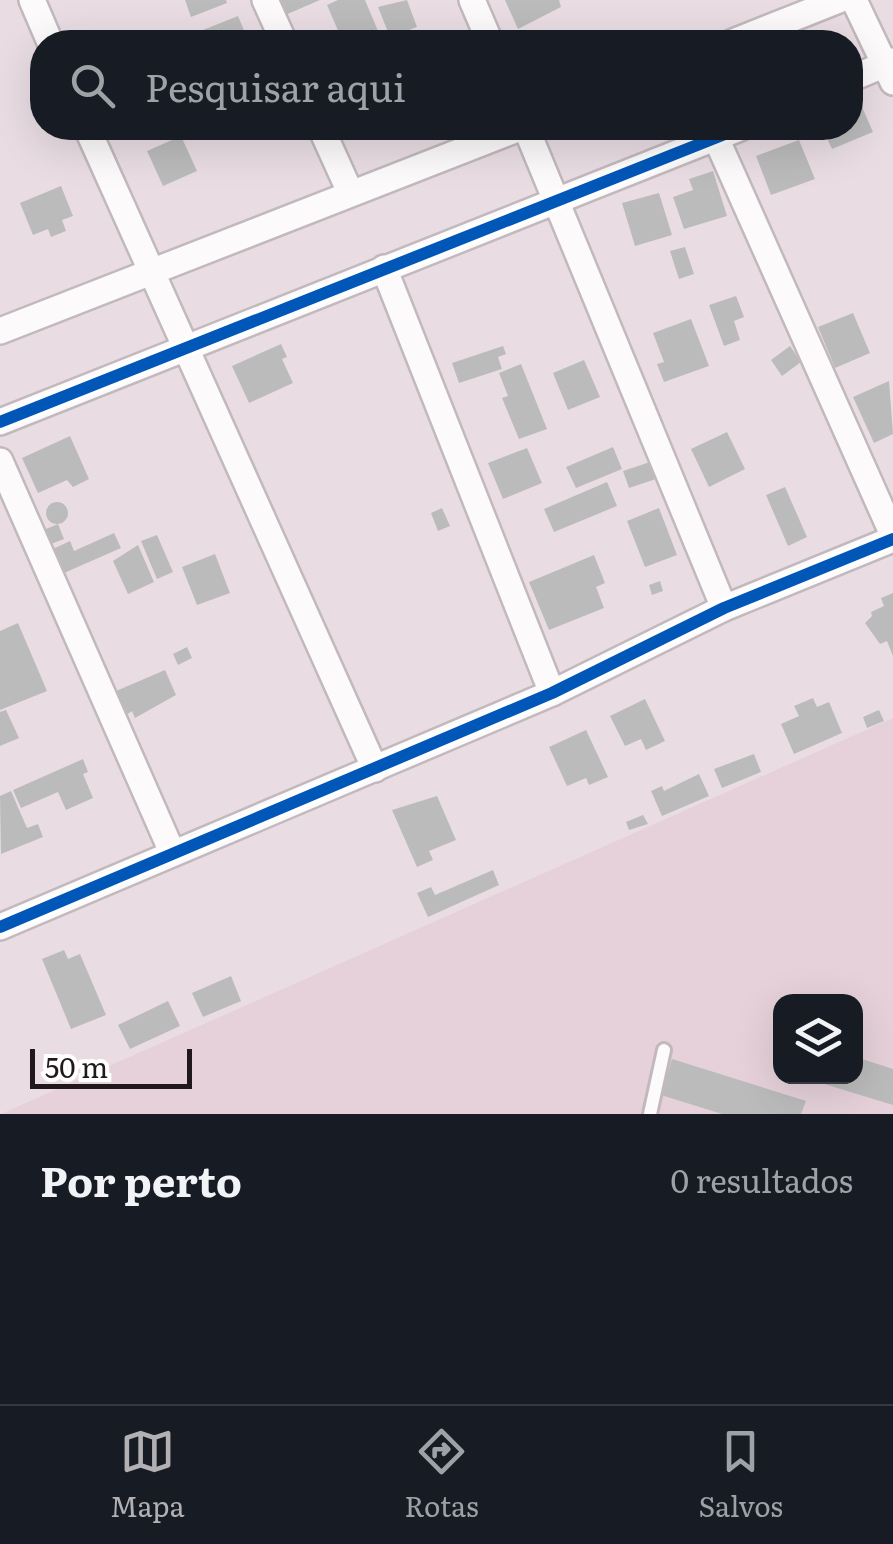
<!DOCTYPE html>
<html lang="pt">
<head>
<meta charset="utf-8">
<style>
	body { margin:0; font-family:Literata,serif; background:#20242c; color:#f1f3f6 }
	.controls { position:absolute; right:30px; bottom:30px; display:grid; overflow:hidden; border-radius:20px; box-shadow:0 10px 40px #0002 }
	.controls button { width:90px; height:90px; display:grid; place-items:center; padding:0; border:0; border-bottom:2px solid #363941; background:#171b24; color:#f1f3f6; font:50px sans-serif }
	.scale { position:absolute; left:30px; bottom:25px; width:162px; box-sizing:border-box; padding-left:10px; border:5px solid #20181b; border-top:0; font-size:28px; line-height:35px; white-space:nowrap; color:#20181b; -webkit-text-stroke:8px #fff; paint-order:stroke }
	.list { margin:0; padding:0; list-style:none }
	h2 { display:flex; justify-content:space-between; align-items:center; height:130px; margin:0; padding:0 40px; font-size:42px }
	h2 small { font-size:32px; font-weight:400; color:#9ea1a6 }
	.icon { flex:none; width:55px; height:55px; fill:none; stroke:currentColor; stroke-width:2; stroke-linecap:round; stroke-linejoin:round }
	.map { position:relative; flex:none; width:893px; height:1114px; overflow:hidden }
	.search { position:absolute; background:#171b24; box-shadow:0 10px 40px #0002; left:30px; right:30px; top:30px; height:110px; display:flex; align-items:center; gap:25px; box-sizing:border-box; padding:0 35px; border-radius:40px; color:#9ea1a6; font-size:38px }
	.sheet { height:290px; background:#171b24 }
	nav { display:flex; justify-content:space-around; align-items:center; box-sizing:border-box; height:140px; border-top:2px solid #363941; background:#171b24; font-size:28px; color:#9ea1a6 }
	nav a { display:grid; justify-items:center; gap:5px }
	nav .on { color:#b2b0b3 }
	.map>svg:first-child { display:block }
	.built { fill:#e6d1da; fill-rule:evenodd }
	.building { fill:#bbbbbc }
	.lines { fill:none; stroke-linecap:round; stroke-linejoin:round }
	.service-casing { stroke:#c2b9bd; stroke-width:18 }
	.minor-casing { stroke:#c2b9bd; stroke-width:30 }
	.service { stroke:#fcfafb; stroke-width:12 }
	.minor { stroke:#fcfafb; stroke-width:25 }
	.cycleway-casing { stroke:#fff; stroke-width:19 }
	.cycleway { stroke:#0057b8; stroke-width:12 }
</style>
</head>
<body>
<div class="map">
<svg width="893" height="1114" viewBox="0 0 893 1114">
	<rect width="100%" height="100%" fill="#e9dde3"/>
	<!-- built -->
	<path class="built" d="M893,718V1114H1ZM780,1002H856V1076H780Z"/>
	<!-- building -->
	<g class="building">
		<path d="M185,0H226L227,3L191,17Z"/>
		<path d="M276,0H320L283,16Z"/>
		<path d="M338,0H365L378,31L343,42L327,5Z"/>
		<path d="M407,0L417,27L390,37L378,7Z"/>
		<path d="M505,0H559L561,7L518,29Z"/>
		<path d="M238,16L246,35L226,42H202L198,32Z"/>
		<path d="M135,31L140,42H109Z"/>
		<path d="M862,107L873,132L832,149L822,128H850V112Z"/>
		<path d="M181,136L197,171L163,186L147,151Z"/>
		<path d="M799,140L815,179L771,195L756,156Z"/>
		<path d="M713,171L727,216L684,229L673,197L693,190L689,179Z"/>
		<path d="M61,186L73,216L62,220L66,231L51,237L48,229L33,235L20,203Z"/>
		<path d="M659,193L672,235L635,246L622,203Z"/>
		<path d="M685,247L694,274L679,279L670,251Z"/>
		<path d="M736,296L744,317L734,321L740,340L724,346L709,305Z"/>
		<path d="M853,313L870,353L835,368L818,327Z"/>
		<path d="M691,319L709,366L664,382L657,364L664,362L653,333Z"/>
		<path d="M281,344L287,357L282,359L293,383L249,403L232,366Z"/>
		<path d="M503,346L506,354L498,357L502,369L459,383L452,363Z"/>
		<path d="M790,346L801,362L782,376L771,360Z"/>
		<path d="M584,360L600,397L568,410L553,373Z"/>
		<path d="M521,364L547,429L519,439L502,398L508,396L499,373Z"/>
		<path d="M889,381L893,434L874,443L853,397Z"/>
		<path d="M727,432L745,469L709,487L691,449Z"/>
		<path d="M70,436L89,479L73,487L67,480L38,493L22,458Z"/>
		<path d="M613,447L622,469L576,488L566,467Z"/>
		<path d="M527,448L542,483L503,499L488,463Z"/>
		<path d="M650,462L656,479L629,488L623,471Z"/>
		<path d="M607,482L617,506L554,532L544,509Z"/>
		<path d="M785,487L807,537L788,546L766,495Z"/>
		<circle cx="57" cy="513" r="11"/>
		<path d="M442,508L450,526L438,531L431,513Z"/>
		<path d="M659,508L677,555L645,567L627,521Z"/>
		<path d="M58,524L64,539L51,544L46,529Z"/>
		<path d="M114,533L121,548L64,573L53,549L70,541L74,551Z"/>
		<path d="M157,535L173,572L157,579L141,541Z"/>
		<path d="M138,545L154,582L128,594L113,561Z"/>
		<path d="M215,554L230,593L197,605L182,567Z"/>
		<path d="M594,555L605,583L596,587L604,608L549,630L529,582Z"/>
		<path d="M660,581L663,591L652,595L649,585Z"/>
		<path d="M893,593V656L887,641L880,644L865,623L872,616L871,612L884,606L881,598Z"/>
		<path d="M18,623L47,691L0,710V631Z"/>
		<path d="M187,647L192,658L178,665L173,654Z"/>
		<path d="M165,670L176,695L135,718L132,711L126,715L116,691Z"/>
		<path d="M813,698L817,707L829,702L842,733L794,754L781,724L799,716L794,706Z"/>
		<path d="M645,699L665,741L646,750L641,739L625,746L610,716Z"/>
		<path d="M6,710L19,738L0,746V712Z"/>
		<path d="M879,710L884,721L867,728L863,717Z"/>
		<path d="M586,730L608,777L589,785L586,778L567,786L549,747Z"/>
		<path d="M754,754L761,772L722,788L714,769Z"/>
		<path d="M83,759L88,772L83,774L93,798L66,810L58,792L21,808L13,790Z"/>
		<path d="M699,774L709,796L662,816L651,791L662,786L664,791Z"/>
		<path d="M11,791L27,828L38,824L43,837L1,854L0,796Z"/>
		<path d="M437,796L456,840L429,851L433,860L417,867L392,810Z"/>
		<path d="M643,815L648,824L629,830L626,822Z"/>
		<path d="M493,870L499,885L428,917L417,893L431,887L435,895Z"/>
		<path d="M64,950L68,959L80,954L106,1015L71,1029L42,959Z"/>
		<path d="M231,976L241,1001L203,1017L192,993Z"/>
		<path d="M168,1001L180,1026L130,1049L118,1025Z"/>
		<path d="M856,1057L893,1069V1105L821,1083L823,1076H856Z"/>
		<path d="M672,1059L806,1101L801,1114H722L661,1095Z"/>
	</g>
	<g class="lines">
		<!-- service casing -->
		<g class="service-casing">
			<path id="service" d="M650,1114L664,1050"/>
		</g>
		<!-- minor casing -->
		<g class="minor-casing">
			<g id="minor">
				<path d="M32,0L50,42"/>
				<path d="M265,0L284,42"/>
				<path d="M472,0L490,42"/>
				<path d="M854,0L893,82"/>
				<path d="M733,42L839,0"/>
				<path d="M850,79L893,61"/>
				<path d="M87,128L375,769"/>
				<path d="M321,128L350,192"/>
				<path d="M526,128L724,608"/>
				<path d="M716,138L893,535"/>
				<path d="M384,268L552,693"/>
				<path d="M0,331L520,128"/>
				<path d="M0,422L740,128"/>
				<path d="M0,461L172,852"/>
				<path d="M0,927L552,693L724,608L893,539"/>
			</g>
		</g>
		<!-- service -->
		<use href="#service" class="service"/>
		<!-- minor -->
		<use href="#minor" class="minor"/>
		<!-- cycleway casing -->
		<g class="cycleway-casing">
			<g id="cycleway">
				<path d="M0,422L740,128"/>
				<path d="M0,927L552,693L724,608L893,539"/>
			</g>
		</g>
		<!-- cycleway -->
		<use href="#cycleway" class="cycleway"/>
	</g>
</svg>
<div class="controls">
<button><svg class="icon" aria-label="layers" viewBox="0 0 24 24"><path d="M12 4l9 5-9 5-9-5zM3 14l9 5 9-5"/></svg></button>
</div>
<div class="scale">50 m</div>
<div class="search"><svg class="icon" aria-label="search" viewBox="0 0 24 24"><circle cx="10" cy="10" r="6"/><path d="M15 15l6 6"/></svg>Pesquisar aqui</div>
</div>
<section class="sheet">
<h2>Por perto<small>0 resultados</small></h2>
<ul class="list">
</ul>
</section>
<nav>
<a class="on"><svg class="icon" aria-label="map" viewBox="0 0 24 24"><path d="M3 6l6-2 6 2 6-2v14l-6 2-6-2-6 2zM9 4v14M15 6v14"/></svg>Mapa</a>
<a><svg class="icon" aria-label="directions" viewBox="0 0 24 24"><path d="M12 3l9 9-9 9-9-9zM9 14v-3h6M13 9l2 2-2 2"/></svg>Rotas</a>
<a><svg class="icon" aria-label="saved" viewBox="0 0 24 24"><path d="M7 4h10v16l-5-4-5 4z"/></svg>Salvos</a>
</nav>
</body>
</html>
